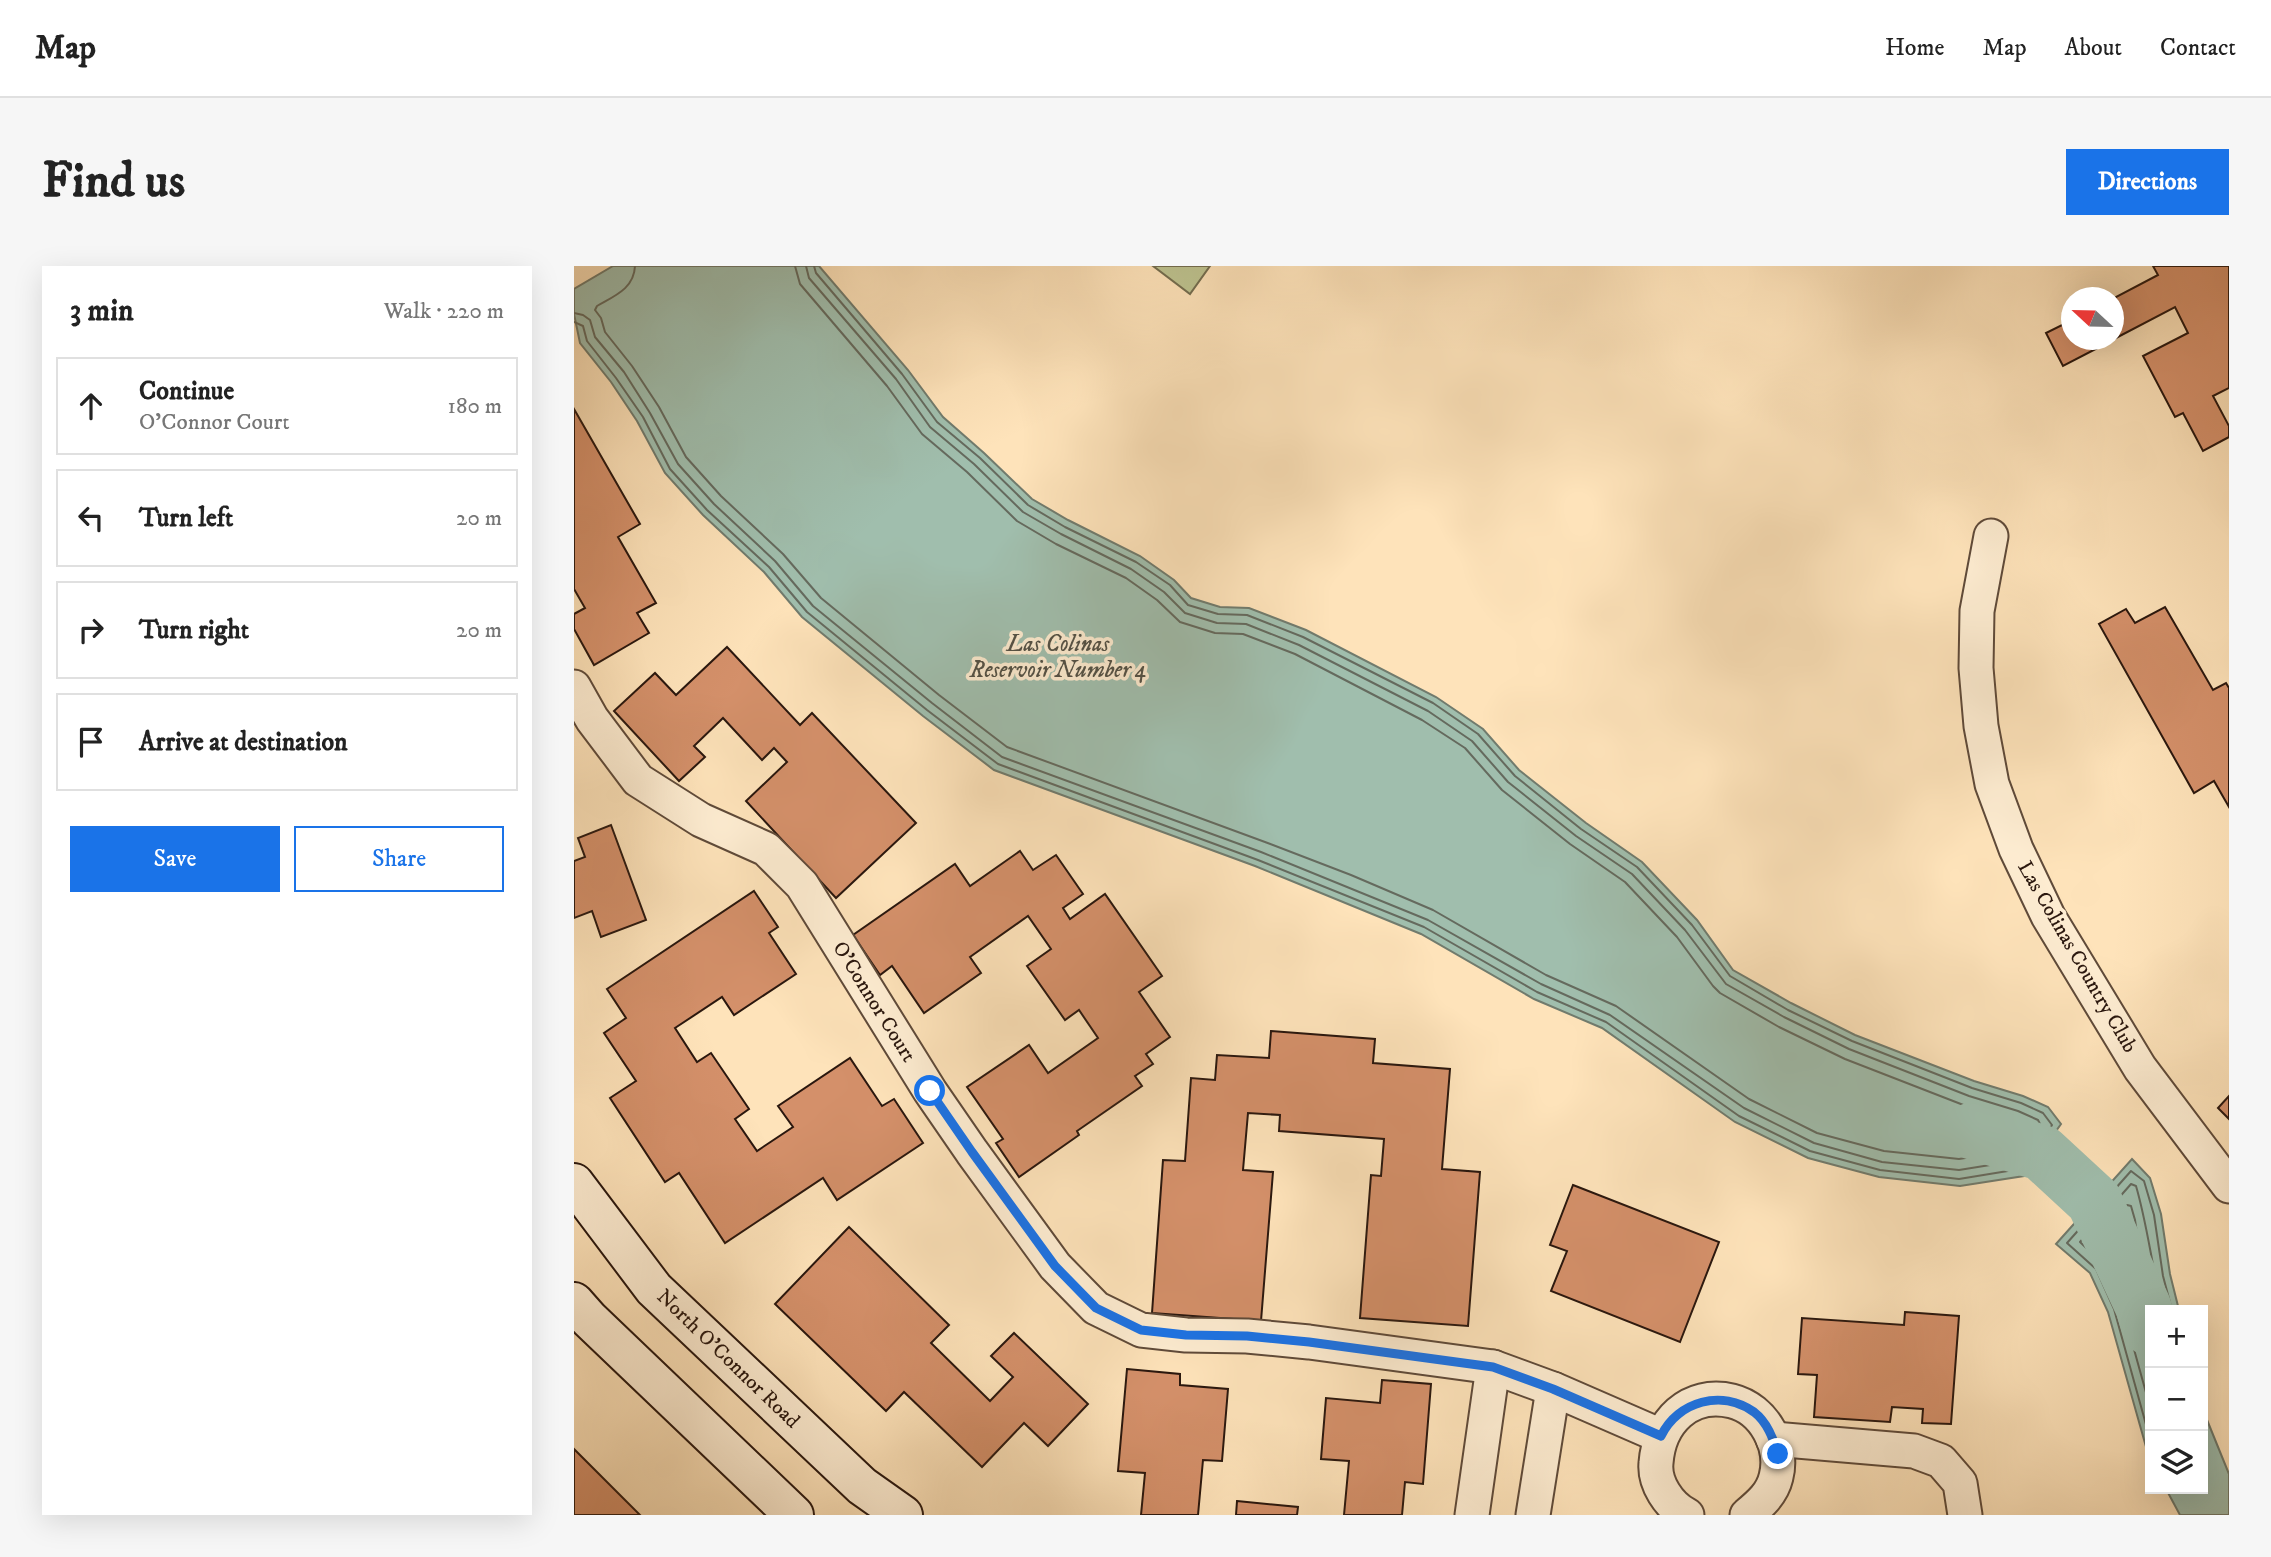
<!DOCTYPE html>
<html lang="en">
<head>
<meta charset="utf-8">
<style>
	body { margin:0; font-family:"IM FELL DW Pica",serif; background:#f6f6f6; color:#222 }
	.controls { position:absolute; right:21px; bottom:21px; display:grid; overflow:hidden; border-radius:0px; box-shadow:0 7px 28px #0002 }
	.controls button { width:63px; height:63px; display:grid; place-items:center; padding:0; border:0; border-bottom:2px solid #e0e0e0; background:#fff; color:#222; font:35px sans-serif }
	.compass { position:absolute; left:1487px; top:21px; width:63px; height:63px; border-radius:50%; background:#fff; box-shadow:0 7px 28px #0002; rotate:292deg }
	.stop { position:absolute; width:21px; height:21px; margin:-16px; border:5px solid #1a73e8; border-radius:50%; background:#fff }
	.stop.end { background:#1a73e8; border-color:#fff; box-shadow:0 2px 7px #0008 }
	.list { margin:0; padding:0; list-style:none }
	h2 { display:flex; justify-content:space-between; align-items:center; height:91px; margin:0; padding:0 28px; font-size:30px }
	h2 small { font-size:23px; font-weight:400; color:#767676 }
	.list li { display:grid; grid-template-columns:46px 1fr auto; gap:21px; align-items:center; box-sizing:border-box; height:98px; margin:0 14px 14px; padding:0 14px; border:2px solid #e0e0e0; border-radius:0px }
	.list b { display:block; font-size:26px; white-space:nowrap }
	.list p { margin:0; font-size:23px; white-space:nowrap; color:#767676 }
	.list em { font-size:23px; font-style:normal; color:#767676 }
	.actions { display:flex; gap:14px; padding:21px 28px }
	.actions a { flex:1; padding:16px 0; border:2px solid #1a73e8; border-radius:0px; text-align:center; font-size:24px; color:#1a73e8 }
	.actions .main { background:#1a73e8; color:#fff }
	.icon { flex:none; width:38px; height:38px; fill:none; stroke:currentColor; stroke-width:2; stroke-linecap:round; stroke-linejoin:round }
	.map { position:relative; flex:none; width:1655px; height:1249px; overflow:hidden; border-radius:0px }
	header { display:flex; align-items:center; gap:42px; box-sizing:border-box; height:98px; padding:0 35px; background:#fff; border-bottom:2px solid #e0e0e0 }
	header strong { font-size:33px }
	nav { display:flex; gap:38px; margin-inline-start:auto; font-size:24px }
	.intro { display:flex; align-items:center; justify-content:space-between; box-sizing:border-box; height:168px; padding:0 42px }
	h1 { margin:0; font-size:49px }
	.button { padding:18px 32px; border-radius:0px; background:#1a73e8; color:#fff; font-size:24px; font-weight:700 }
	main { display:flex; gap:42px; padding:0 42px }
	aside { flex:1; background:#fff; border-radius:0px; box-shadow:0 7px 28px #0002 }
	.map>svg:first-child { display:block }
	.green { fill:#bec491; stroke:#746e50; stroke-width:2 }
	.water { fill:#a0bead; stroke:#717b6d; stroke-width:2 }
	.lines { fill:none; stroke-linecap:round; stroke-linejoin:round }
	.shore { stroke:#656a5e; stroke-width:2 }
	.river { stroke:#a0bead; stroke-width:56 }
	.building { fill:#d4906a; stroke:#2a170e; stroke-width:2 }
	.minor-casing { stroke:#5f4a39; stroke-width:37 }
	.secondary-casing { stroke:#2a170e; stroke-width:42 }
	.minor { stroke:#feedd2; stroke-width:33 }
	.secondary { stroke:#feedd2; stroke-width:38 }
	.route { stroke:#1a73e8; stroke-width:9 }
	.labels { text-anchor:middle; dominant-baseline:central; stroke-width:7; stroke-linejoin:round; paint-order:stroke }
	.street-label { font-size:21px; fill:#2a170e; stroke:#feedd2 }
	.water-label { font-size:23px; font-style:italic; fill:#535146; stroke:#feedd2 }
</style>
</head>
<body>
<header>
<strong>Map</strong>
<nav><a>Home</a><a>Map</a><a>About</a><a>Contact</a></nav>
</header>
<div class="intro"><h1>Find us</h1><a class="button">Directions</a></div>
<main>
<aside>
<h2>3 min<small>Walk · 220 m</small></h2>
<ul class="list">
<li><svg class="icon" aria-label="ahead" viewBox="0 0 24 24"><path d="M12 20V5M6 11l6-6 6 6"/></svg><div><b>Continue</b><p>O'Connor Court</p></div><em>180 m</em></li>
<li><svg class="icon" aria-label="left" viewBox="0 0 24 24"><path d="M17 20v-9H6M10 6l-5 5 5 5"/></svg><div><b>Turn left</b></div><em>20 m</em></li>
<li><svg class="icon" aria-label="right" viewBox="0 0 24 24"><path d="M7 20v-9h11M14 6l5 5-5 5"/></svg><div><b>Turn right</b></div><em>20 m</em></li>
<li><svg class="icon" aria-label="arrive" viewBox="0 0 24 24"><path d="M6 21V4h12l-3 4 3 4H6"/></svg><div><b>Arrive at destination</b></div></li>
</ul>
<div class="actions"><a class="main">Save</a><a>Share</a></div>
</aside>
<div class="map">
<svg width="1655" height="1249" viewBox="0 0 1655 1249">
	<rect width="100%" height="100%" fill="#fee3ba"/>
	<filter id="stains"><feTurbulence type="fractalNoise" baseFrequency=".00286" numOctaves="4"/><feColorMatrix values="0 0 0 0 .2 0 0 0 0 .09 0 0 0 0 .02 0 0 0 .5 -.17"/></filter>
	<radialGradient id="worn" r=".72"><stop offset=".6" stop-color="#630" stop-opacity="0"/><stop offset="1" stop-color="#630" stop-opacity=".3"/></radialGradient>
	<!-- green -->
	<path class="green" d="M579,0H636L616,28Z"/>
	<!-- water -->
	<g class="water">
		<path d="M39,0H245L334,104L369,151L410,187L458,233L494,254L566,290L600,314L617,332L646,341L675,342L732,364L862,431L909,463L945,504L1012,557L1068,596L1123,654L1159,704L1217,737L1281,769L1400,815L1449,830L1474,841L1487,858L1450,910L1386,920L1305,911L1234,892L1161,856L1028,762L960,733L847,668L681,600L420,504L349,450L228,351L190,306L129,249L91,207L63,155L37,116L6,77L0,48V23Z"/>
		<path d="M1558,893L1576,912L1587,948L1596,1008L1605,1044H1576V1195L1534,1046L1516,1007L1482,978Z"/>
		<path d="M1629,1144L1655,1208V1249H1606L1592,1223H1629Z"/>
	</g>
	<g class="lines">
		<!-- shore -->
		<g class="shore">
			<path d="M61,0C60,23 40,30 23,40L21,44L27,52L31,66L58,100L85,141L112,191L147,230L209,288L247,332L365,429L433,481L691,576L777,609L859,644L972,709L1042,740L1175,833L1243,867L1310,885L1385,893L1435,885L1452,863L1450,859L1392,840L1271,793L1205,761L1146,727L1139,720L1103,671L1051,616L996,578L928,524L891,482L848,454L721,388L669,368L641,367L606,356L583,334L552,312L482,278L443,255L393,206L348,168L313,120L226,18L221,0"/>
			<path d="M0,47L9,49L16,54L21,71L50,106L76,147L104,198L140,238L201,295L239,340L358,437L428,491L687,586L854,654L967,718L1036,749L1170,842L1240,877L1308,896L1385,904L1441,895L1467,860L1464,854L1444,845L1395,830L1275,783L1210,751L1152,718L1111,664L1058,608L1002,570L934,516L898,475L854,445L725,379L672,358L643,357L611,347L590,326L557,303L487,268L449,246L400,198L356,161L322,113L235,12L232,0"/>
			<path d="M0,56L9,60L13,75L42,112L69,151L96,203L133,244L195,301L233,346L353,444L424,498L684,594L850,661L963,726L1032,756L1165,850L1236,885L1306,904L1385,913L1446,903L1463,883L1478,859L1469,847L1447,837L1398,822L1278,775L1214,744L1156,710L1118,659L1063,601L1007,563L941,510L904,468L859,437L729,371L673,349L644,348L614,339L596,319L562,296L491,261L454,239L406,192L363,156L328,108L242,7L240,0"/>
			<path d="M1576,1102L1558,1035L1538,992L1521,975L1553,939L1557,940L1561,954L1570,1014L1578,1044"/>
			<path d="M1576,1141L1548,1040L1529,998L1506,976L1557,918L1562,920C1574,961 1578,1003 1589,1044"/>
			<path d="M1576,1173L1540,1043L1522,1003L1493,977L1557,905L1570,915L1580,949L1589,1010L1598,1044"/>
		</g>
		<!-- river -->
		<path class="river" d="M1397,865L1468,887L1520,935L1569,1040L1576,1062"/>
	</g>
	<!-- building -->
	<g class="building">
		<path d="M1579,0H1655V122L1639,130L1655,160V171L1629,185L1609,147L1601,151L1569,90L1614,67L1601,41L1540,73V32L1584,9Z"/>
		<path d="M1498,54V74H1539L1489,100L1472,67Z"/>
		<path d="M0,143L66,258L44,271L82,337L63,347L75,367L20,399L0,363V348L11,342L0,323Z"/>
		<path d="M1591,341L1639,424L1652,417L1655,422V541L1640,515L1620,527L1525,358L1552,343L1561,357Z"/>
		<path d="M153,381L226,459L238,447L342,557L262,632L172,535L213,496L200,482L188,494L149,452L120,480L131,491L105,515L40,445L81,407L102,429Z"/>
		<path d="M37,559L72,654L27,671L18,645L0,652V595L11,591L4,572Z"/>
		<path d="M446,585L459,604L482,589L509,628L489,642L496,653L531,628L588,710L565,726L596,771L572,788L579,798L561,810L568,820L503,865L505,869L445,911L422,877L429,873L393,821L455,779L474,807L524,772L505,744L491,754L453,700L477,683L454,650L396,691L407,707L350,747L318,700L306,709L279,669L381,598L396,620Z"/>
		<path d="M180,625L204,661L195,667L222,708L160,749L148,731L101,762L123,796L137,787L175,843L161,853L183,885L219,861L204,840L276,792L308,840L320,833L349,877L263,934L249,912L151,977L105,907L91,916L36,832L62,815L30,767L52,752L33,723Z"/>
		<path d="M697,765L801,773L799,797L876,803L868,903L906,906L894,1060L786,1052L797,909L807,910L810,873L705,865L706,849L674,847L669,904L699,906L687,1055L578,1047L589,894L611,895L617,812L641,814L643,789L695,792Z"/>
		<path d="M1655,830V853L1644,842Z"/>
		<path d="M999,919L1145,976L1106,1076L977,1025L993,985L976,979Z"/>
		<path d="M275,961L375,1059L357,1077L416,1135L439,1111L417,1090L440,1067L514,1138L474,1180L450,1157L408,1201L330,1126L312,1145L201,1038Z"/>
		<path d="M1331,1046L1385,1050L1377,1158L1348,1157L1349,1143L1318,1141L1316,1156L1240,1151L1243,1109L1224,1108L1228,1052L1330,1059Z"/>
		<path d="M553,1103L606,1108V1119L654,1123L648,1195L629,1194L624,1249H567L571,1207L544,1205Z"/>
		<path d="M808,1114L857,1118L849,1218L831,1216L828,1249H770L775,1195L747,1193L752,1132L806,1137Z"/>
		<path d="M0,1183L66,1249H0Z"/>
		<path d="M663,1235L724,1241L723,1249H662Z"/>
	</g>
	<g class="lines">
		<!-- minor casing -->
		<g class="minor-casing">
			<g id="minor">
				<path d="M1417,270L1403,345L1402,402L1407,460L1418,518L1442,583L1474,650L1566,802L1655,920"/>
				<path d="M0,421L18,453L64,514L127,554L192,583L228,619L356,825L398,886L481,1000L522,1042L567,1064L612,1069L673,1070L735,1076L919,1101L979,1123L1087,1170"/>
				<path d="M1199,1173L1340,1185L1367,1195L1386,1217L1391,1249"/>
				<path d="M898,1249L919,1101"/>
				<path d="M959,1249L979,1123"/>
				<path d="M1113,1249C1095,1240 1080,1217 1082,1197C1085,1156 1115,1125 1158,1135C1190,1143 1210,1180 1202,1211C1198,1228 1186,1238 1173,1249"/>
			</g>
		</g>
		<!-- secondary casing -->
		<g class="secondary-casing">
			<g id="secondary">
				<path d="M0,917L80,1023L288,1220L329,1249"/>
				<path d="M0,1036L15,1053L220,1249"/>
			</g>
		</g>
		<!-- minor -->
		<use href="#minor" class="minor"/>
		<!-- secondary -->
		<use href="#secondary" class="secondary"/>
	</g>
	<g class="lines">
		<!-- route -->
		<path class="route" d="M356,825L398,886L481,1000L522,1042L567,1064L612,1069L673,1070L735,1076L919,1101L979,1123L1087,1170C1104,1135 1148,1123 1180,1146C1193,1156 1199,1172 1204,1188"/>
	</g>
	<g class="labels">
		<!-- street labels -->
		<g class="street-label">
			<text transform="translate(1503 691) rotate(60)">Las Colinas Country Club</text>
			<text transform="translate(300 736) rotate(58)">O'Connor Court</text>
			<text transform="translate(154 1093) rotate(44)">North O'Connor Road</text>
		</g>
		<!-- water labels -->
		<g class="water-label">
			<text x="484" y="378">Las Colinas<tspan x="484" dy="26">Reservoir Number 4</tspan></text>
		</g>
	</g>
	<rect width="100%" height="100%" filter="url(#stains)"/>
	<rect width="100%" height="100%" fill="url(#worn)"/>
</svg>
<div class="controls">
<button>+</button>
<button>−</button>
<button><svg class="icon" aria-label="layers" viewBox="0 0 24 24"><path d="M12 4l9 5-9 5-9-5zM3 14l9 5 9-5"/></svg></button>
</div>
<svg class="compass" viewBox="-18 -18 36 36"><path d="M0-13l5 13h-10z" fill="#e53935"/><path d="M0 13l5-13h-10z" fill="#767676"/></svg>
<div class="stop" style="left:356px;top:825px"></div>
<div class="stop end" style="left:1204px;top:1188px"></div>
</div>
</main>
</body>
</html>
